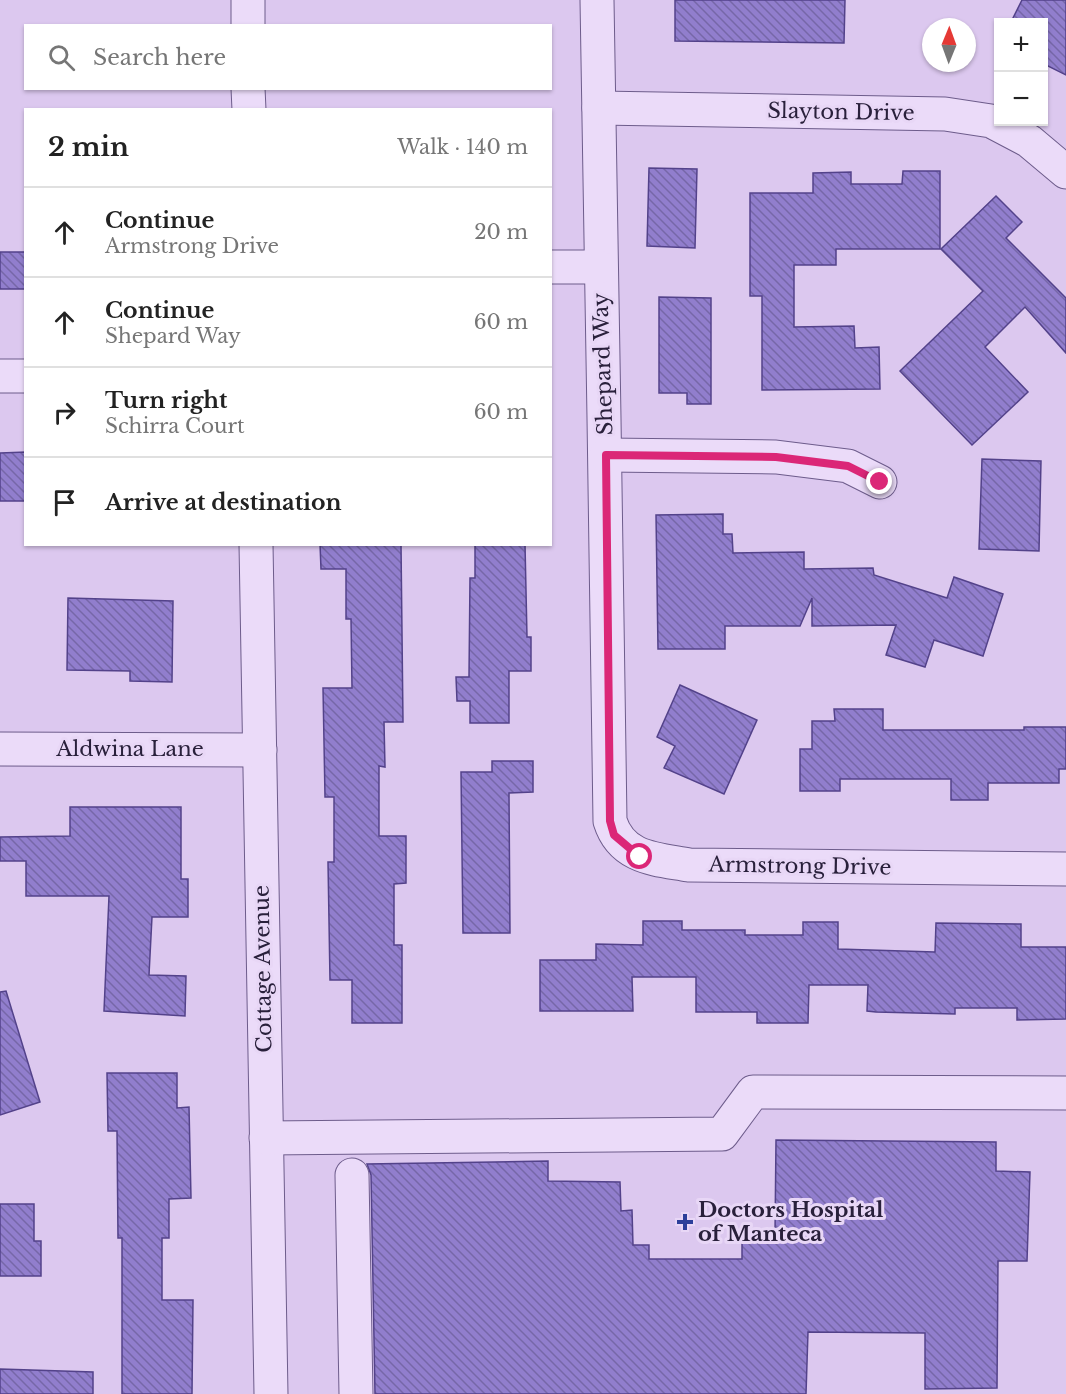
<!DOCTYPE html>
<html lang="en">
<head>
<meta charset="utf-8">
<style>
	body { margin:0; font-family:"Libre Baskerville",serif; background:#f2f2f2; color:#222 }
	.controls { position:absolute; right:18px; top:18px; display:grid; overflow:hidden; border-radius:0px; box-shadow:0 2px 4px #0004 }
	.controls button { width:54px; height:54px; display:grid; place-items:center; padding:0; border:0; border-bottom:2px solid #e0e0e0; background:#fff; color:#222; font:30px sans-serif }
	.compass { position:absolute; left:922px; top:18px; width:54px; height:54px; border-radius:50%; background:#fff; box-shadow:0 2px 4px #0004; rotate:1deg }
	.stop { position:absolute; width:18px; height:18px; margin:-14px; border:4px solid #db2777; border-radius:50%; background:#fff }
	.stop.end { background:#db2777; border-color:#fff; box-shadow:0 2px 6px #0008 }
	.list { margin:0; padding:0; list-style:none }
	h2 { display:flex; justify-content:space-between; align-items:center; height:78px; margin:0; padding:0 24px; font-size:26px }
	h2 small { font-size:20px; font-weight:400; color:#767676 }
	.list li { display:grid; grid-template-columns:39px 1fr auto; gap:18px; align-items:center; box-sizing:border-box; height:90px; padding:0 24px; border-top:2px solid #e0e0e0 }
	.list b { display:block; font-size:22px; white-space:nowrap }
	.list p { margin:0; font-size:20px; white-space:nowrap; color:#767676 }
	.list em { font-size:20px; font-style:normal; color:#767676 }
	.icon { flex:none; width:33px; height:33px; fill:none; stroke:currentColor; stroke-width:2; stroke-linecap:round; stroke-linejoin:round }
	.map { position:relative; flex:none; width:1066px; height:1394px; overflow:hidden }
	.search { position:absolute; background:#fff; box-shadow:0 2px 4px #0004; left:24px; top:24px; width:528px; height:66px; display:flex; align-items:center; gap:15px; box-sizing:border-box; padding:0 21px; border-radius:0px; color:#767676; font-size:22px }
	.panel { position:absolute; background:#fff; box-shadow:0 2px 4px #0004; left:24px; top:108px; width:528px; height:438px; border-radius:0px }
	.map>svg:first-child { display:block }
	.building { fill:url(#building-back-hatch); stroke:#53428a; stroke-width:1.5 }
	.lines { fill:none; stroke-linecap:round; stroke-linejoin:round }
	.minor-casing { stroke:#6d5c8b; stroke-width:35 }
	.minor { stroke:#ebdbf9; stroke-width:33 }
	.route { stroke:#db2777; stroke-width:8 }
	.poi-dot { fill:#2c3f9a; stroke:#e8d7f6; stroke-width:2 }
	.labels { text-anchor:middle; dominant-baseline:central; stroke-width:6; stroke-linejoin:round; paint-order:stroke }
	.street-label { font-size:21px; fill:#29203b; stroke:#e8d7f6 }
	.poi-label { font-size:21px; font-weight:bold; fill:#29203b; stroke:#e8d7f6; text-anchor:start }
</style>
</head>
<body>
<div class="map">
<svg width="1066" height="1394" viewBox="0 0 1066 1394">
	<defs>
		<pattern id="building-back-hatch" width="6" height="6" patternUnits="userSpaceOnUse" patternTransform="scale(1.5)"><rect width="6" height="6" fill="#917ecd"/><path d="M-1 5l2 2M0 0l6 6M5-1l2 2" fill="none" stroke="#7667a8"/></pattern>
	</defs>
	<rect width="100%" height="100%" fill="#dcc8ef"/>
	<!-- building -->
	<g class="building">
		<path d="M675,0H845L844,43L675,41Z"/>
		<path d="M1022,0H1066V75L1044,64V22H1011Z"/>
		<path d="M649,168L697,169L695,248L647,246Z"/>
		<path d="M903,171H940V249H836V265H794V327L854,326L855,348L879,347L880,389L762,390V296H750V193H813V173L851,172V184H902Z"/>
		<path d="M996,196L1022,222L1006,238L1066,298V353L1025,307L985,347L1028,392L972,445L900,371L983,291L941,249Z"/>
		<rect x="0" y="252" width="26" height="37"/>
		<path d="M659,297L711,298V404H687V393H659Z"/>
		<path d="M26,452V501H0V453Z"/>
		<path d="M982,459L1041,461L1039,551L979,549Z"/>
		<path d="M723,514V534H732L733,553L804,552V569L873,568L874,575L947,598L954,577L1003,594L983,656L934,640L925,667L886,655L896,625L812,626V598L800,626H725V649H658L656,515Z"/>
		<path d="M320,544H401L403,722H384L385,767L379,766V836H406V883L394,884V945H402V1023H352V980H330L328,862H334V797H325L323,688H352L351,619H346V569H321Z"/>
		<path d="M475,544H525L527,637H531V671H509V723H470V701H457L456,677H469L470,578H475Z"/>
		<path d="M68,598L173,601L172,682L130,681V671L67,670Z"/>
		<path d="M680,685L757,720L724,794L664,768L675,746L657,737Z"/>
		<path d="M834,709H883V730H1024V727H1066V769H1059V783H988V800H951V779H840V791H800V749H812V721H835Z"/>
		<path d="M492,761H533V792L509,793L510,933H463L461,772H492Z"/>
		<path d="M70,807H181V879H188V917H152L149,975L186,976L185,1016L104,1011L109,896H26V861H0V837L70,836Z"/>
		<path d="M643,921H682V930H745V935H803V922H838V949L935,952L936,923L1021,924V947H1066V1019L1017,1020V1008H955V1014L876,1012L867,1011L868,985H809L808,1023H757V1012H696V977H632L633,1011H540V960H596V944L643,945Z"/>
		<path d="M6,991L40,1102L0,1115V992Z"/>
		<path d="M107,1073H177V1108L189,1107L191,1198L169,1199V1238H162V1300H193L192,1394H122V1238H118L117,1131H108Z"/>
		<path d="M776,1140L996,1142V1171L1030,1172L1027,1261H998L997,1388L925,1389V1333L808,1332L806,1394H375L371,1175L367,1164L548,1161V1181L620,1182L621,1211L632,1210L633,1245H649V1259H742V1235L775,1234Z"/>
		<path d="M0,1204H34V1241H41V1276H0Z"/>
		<path d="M0,1369L93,1372V1394H0Z"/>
	</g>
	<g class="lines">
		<!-- minor casing -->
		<g class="minor-casing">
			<g id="minor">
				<path d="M248,0V26"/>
				<path d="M597,0C601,274 607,547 610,821C622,859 656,859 689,865L1066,869"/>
				<path d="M248,88L249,110"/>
				<path d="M599,108L945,114L991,121L1029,141L1066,172"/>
				<path d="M550,267H599"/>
				<path d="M0,376H26"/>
				<path d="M606,455L776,457L848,466L880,482"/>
				<path d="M256,544L271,1394"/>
				<path d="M0,749L260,750"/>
				<path d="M266,1138L722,1134L753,1092L1066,1093"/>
				<path d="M352,1175L356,1394"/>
			</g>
		</g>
		<!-- minor -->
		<use href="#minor" class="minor"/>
	</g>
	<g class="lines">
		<!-- route -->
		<path class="route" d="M640,857L614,835L610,821L606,455L776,457L848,466L880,482"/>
	</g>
	<!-- markers -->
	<path class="poi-dot" d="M682 1213h6v6h6v6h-6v6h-6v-6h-6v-6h6z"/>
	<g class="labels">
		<!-- street labels -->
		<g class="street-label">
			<text transform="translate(841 112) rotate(1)">Slayton Drive</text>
			<text transform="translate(603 364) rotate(-92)">Shepard Way</text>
			<text x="130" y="749">Aldwina Lane</text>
			<text transform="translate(800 866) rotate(1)">Armstrong Drive</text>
			<text transform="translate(263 969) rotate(-91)">Cottage Avenue</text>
		</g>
		<!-- poi labels -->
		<g class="poi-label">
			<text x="698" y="1210">Doctors Hospital<tspan x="698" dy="24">of Manteca</tspan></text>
		</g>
	</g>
</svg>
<div class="controls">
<button>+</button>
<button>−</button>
</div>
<svg class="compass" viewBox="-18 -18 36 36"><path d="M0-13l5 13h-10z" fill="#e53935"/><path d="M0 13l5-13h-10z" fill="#767676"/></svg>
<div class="stop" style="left:640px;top:857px"></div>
<div class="stop end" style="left:880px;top:482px"></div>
<div class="search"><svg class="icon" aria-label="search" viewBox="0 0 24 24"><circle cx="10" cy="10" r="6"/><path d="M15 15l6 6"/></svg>Search here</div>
<section class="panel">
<h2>2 min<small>Walk · 140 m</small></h2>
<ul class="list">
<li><svg class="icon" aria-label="ahead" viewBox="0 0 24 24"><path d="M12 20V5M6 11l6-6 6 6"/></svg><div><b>Continue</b><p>Armstrong Drive</p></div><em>20 m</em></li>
<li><svg class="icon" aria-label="ahead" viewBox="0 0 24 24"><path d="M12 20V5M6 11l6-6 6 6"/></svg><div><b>Continue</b><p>Shepard Way</p></div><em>60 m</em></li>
<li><svg class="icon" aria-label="right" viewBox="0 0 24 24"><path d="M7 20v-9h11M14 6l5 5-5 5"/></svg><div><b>Turn right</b><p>Schirra Court</p></div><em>60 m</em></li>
<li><svg class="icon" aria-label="arrive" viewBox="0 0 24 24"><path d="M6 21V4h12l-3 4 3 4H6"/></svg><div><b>Arrive at destination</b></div></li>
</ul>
</section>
</div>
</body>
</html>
